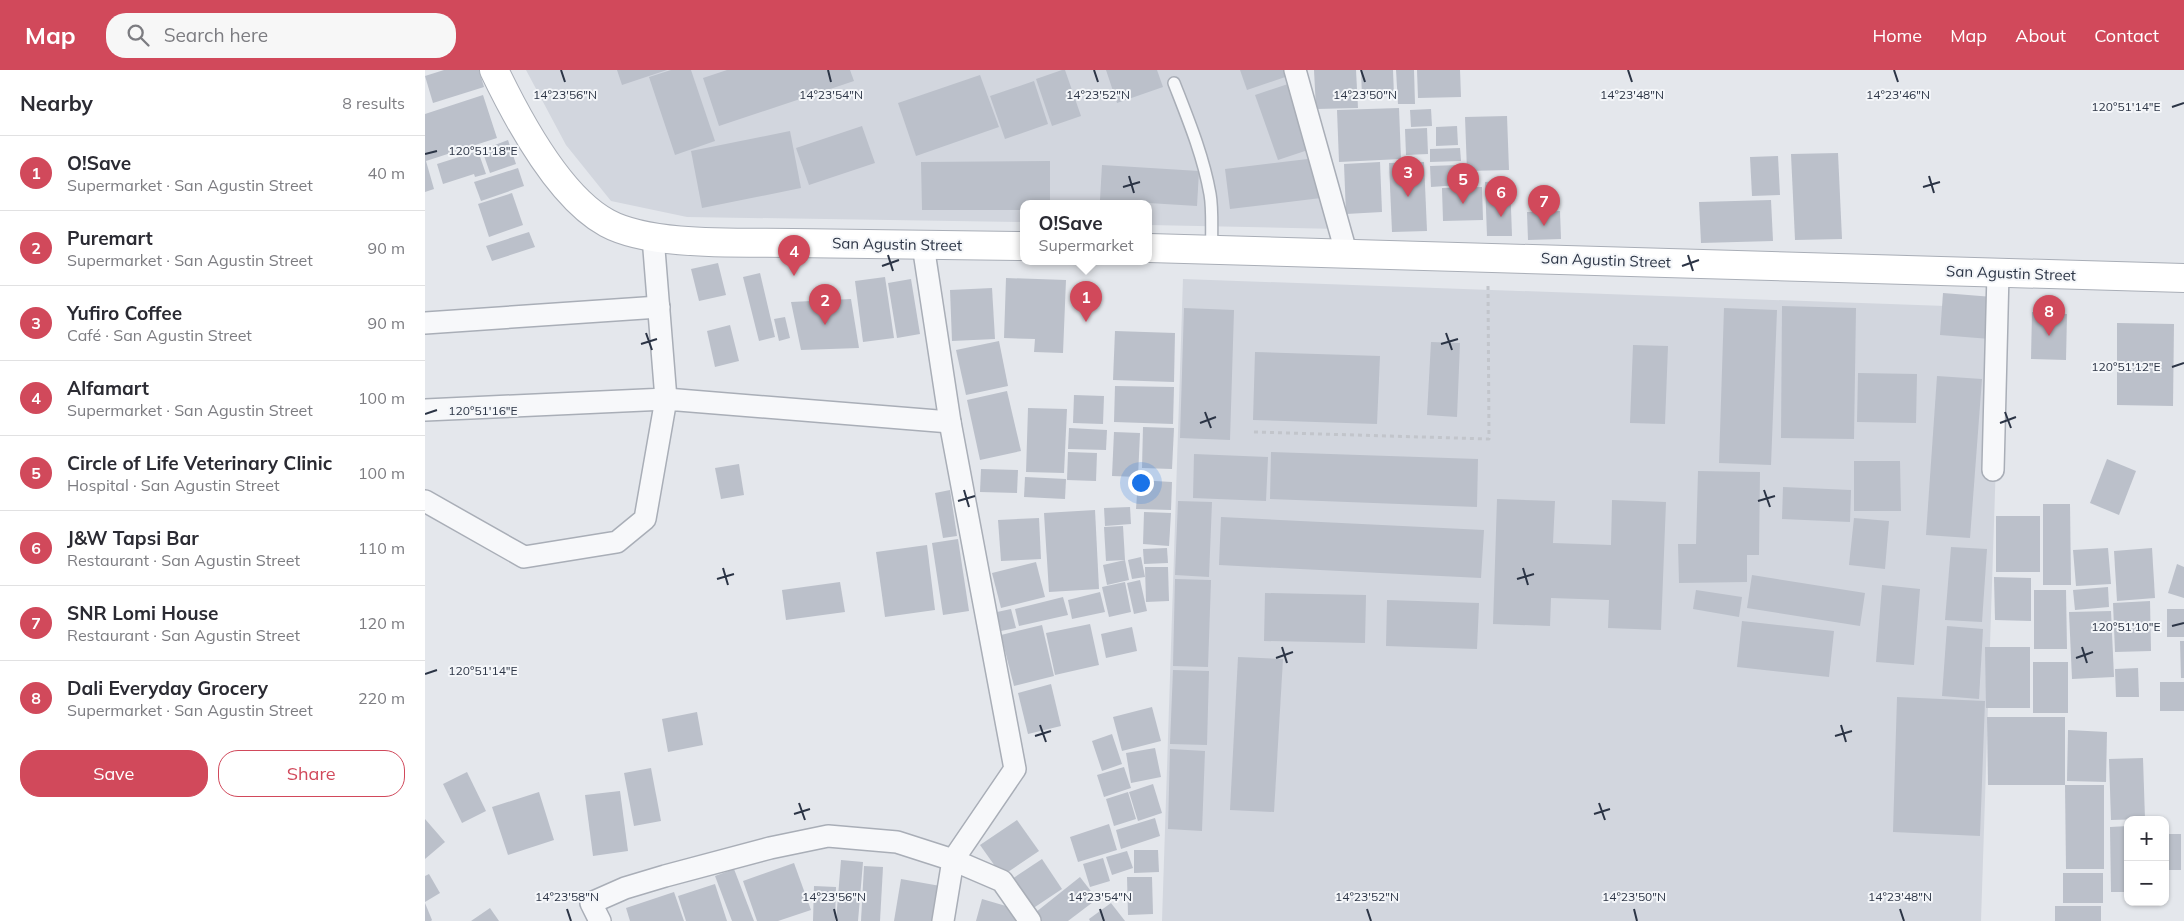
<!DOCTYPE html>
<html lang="en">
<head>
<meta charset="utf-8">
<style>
	body { margin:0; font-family:Mulish,sans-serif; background:#f7f7f7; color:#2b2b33 }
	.controls { position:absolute; right:15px; bottom:15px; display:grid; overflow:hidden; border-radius:10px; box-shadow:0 1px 4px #0004 }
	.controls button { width:45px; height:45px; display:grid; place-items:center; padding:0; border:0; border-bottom:1px solid #e1e1e2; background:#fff; color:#2b2b33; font:25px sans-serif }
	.you { position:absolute; left:715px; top:412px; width:18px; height:18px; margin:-12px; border:4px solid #fff; border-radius:50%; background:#1a73e8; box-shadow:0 0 0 8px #1a73e833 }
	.badge { display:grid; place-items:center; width:32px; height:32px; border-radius:50%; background:#d1495b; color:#fff; font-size:16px; font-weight:700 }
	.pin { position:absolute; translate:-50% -41px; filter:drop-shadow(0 1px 2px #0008) }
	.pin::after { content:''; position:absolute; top:26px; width:18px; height:15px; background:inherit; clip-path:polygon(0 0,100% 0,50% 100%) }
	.popup { position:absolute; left:595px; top:130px; width:132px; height:65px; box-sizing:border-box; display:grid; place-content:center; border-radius:10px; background:#fff; filter:drop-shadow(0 1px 4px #0005); font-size:16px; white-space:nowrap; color:#7c7c81 }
	.popup b { font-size:19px; color:#2b2b33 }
	.popup::after { content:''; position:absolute; left:50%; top:100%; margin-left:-10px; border:10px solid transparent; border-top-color:#fff }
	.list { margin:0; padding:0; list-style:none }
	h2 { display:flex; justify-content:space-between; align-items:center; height:65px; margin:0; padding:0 20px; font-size:21px }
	h2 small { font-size:16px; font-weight:400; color:#7c7c81 }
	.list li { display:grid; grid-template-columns:32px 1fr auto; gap:15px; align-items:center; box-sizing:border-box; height:75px; padding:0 20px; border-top:1px solid #e1e1e2 }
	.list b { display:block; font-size:19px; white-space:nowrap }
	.list p { margin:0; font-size:16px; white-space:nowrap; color:#7c7c81 }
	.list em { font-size:16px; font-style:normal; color:#7c7c81 }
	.actions { display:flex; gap:10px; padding:15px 20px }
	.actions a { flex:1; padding:11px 0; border:1px solid #d1495b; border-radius:20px; text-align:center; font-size:18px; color:#d1495b }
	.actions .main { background:#d1495b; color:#fff }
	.icon { flex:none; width:28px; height:28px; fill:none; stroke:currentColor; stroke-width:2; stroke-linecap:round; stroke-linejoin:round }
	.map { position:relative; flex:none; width:1759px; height:851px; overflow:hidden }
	header { display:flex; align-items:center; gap:30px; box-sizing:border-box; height:70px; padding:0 25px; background:#d1495b; color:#fff }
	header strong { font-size:24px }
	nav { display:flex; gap:28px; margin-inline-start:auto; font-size:18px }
	.search { width:350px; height:45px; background:#f7f7f7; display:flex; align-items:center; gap:12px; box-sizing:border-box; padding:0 18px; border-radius:20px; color:#7c7c81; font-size:19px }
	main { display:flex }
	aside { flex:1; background:#fff }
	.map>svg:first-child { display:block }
	.built { fill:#d2d6de }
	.building { fill:#bbc0ca }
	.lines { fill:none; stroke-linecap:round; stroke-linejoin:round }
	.service-casing { stroke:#a9aeb7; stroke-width:14 }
	.minor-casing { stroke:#a9aeb7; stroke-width:24 }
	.secondary-casing { stroke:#a9aeb7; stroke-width:30 }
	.path { stroke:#c2c5cb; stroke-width:3; stroke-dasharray:4 4; stroke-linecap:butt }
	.service { stroke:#f7f8fa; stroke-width:11 }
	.minor { stroke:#f7f8fa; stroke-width:21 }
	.secondary { stroke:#fff; stroke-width:28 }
	.ticks { fill:none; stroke:#2b3445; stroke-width:2 }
	.labels { text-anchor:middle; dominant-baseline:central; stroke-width:4; stroke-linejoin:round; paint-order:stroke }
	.street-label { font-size:15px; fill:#2b3445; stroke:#f4f6f9 }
	.ticks-label { font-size:12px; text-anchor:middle; fill:#2b3445; stroke:#f4f6f9; stroke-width:4; stroke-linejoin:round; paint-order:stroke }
</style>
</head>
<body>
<header>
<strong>Map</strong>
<div class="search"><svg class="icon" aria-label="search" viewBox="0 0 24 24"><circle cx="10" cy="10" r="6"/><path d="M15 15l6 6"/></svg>Search here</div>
<nav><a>Home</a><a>Map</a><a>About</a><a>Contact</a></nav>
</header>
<main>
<aside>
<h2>Nearby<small>8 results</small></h2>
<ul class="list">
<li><span class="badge">1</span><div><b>O!Save</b><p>Supermarket · San Agustin Street</p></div><em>40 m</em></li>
<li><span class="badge">2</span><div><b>Puremart</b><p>Supermarket · San Agustin Street</p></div><em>90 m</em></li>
<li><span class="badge">3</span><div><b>Yufiro Coffee</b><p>Café · San Agustin Street</p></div><em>90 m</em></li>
<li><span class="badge">4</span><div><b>Alfamart</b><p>Supermarket · San Agustin Street</p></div><em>100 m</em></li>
<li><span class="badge">5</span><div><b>Circle of Life Veterinary Clinic</b><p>Hospital · San Agustin Street</p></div><em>100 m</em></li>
<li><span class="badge">6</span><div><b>J&amp;W Tapsi Bar</b><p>Restaurant · San Agustin Street</p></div><em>110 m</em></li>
<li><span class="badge">7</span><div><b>SNR Lomi House</b><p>Restaurant · San Agustin Street</p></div><em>120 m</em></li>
<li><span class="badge">8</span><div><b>Dali Everyday Grocery</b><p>Supermarket · San Agustin Street</p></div><em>220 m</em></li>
</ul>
<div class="actions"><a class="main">Save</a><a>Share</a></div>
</aside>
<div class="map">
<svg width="1759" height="851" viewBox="0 0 1759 851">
	<rect width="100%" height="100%" fill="#e4e7ec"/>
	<!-- built -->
	<g class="built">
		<path d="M101,0H868L914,159L724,155V133H598V152L262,147L186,131L141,75Z"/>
		<path d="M758,209L1576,238L1556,851H737Z"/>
	</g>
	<!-- building -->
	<g class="building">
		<path d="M19,0H54L59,17L8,33L0,6Z"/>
		<path d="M192,0H242L197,15Z"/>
		<path d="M246,0H266L290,71L250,85L224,7Z"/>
		<path d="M302,0H425L429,11L294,56L278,8Z"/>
		<path d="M637,0H640L656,46L627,56L611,9Z"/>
		<path d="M681,0H732L738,17L692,33Z"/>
		<path d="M815,0H868L869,4L822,20Z"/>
		<path d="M889,0H931L933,38L891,39Z"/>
		<path d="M936,0H968L969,26L937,27Z"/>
		<path d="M971,0H989L990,34H973Z"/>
		<path d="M992,0H1035L1036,27L993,28Z"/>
		<path d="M555,5L574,57L491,86L473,33Z"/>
		<path d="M609,11L623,54L580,69L565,26Z"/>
		<path d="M866,13L889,78L853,90L830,25Z"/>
		<path d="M58,25L72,68L1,91L9,119L0,122V44Z"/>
		<path d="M974,38L976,89L914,92L912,40Z"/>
		<path d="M1006,39L1007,56L986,57L985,40Z"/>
		<path d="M1082,46L1084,100L1042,101L1040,47Z"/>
		<path d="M437,56L450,93L384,115L371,78Z"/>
		<path d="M1032,56L1033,75L1011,76V57Z"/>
		<path d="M1002,58L1003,84L981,85L980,59Z"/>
		<path d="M365,61L376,118L277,138L266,81Z"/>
		<path d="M83,70L91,94L65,103L57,80Z"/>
		<path d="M1035,78L1036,91L1005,92V79Z"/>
		<path d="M53,81L61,104L50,107L49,104L18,114L12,94Z"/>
		<path d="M1413,83L1417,169L1370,170L1366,84Z"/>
		<path d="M1353,86L1355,125L1327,126L1325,87Z"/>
		<path d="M891,88L896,128L805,139L800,99Z"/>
		<path d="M625,91V133H598V140H497L496,92Z"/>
		<path d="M955,92L957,142L921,144L919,94Z"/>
		<path d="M999,92L1002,161L967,162L964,93Z"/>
		<path d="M677,95L774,101L772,136L675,130Z"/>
		<path d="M1033,95L1034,115L1006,117L1005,96Z"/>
		<path d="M93,98L99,116L56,131L49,112Z"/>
		<path d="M1085,110L1087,166H1062L1060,112Z"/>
		<path d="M1057,117L1058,150L1018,151L1017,118Z"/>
		<path d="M87,123L98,155L64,167L53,134Z"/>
		<path d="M1346,130L1348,171L1276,173L1274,132Z"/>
		<path d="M1135,141L1136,169L1103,170L1102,142Z"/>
		<path d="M104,162L110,177L67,191L61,176Z"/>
		<path d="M293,193L301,225L274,231L266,199Z"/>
		<path d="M335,203L350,267L334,271L318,207Z"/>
		<path d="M460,207L469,268L438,272L430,211Z"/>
		<path d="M581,208L641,210L638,283L609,282L610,269L579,268Z"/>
		<path d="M486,209L495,264L472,268L463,213Z"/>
		<path d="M567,218L570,269L527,271L525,220Z"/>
		<path d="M1518,223L1568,227L1565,269L1515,265Z"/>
		<path d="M426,229L434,278L376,280L366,232Z"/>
		<path d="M1357,236L1431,238L1429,369L1356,368Z"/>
		<path d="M759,238L809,240L805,370L755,368Z"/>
		<path d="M1299,238L1352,240L1346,395L1294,393Z"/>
		<path d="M1607,242L1642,244L1641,290L1606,289Z"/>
		<path d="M360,247L365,268L354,271L349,249Z"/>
		<path d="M1692,253L1749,254L1748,336L1692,335Z"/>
		<path d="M305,255L314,291L290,297L282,261Z"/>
		<path d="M690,261L750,263L749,312L688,310Z"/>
		<path d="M574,271L583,316L541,325L531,280Z"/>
		<path d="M1006,272L1035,273L1032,347L1002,345Z"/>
		<path d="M1208,275L1243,276L1240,354L1205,353Z"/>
		<path d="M830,282L955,286L952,354L828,350Z"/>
		<path d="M1433,303L1492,304L1491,353L1432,352Z"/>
		<path d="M1512,306L1557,309L1545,468L1501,465Z"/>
		<path d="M690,316L749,317L748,354L689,352Z"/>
		<path d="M582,321L596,381L555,390L542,330Z"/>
		<path d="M649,325L679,326L678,354L648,353Z"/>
		<path d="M603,338L642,339L639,403L601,402Z"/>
		<path d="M718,357L749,358L747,399L717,398Z"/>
		<path d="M644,358L682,360L681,380L643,379Z"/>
		<path d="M689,362L715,363L713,407L687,406Z"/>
		<path d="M643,382L672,383L671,411L642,410Z"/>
		<path d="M846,382L1053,389L1052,437L845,429Z"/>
		<path d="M769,384L843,387L841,431L768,428Z"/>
		<path d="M1682,389L1711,401L1694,445L1665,433Z"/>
		<path d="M1429,391H1475L1476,441H1429Z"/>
		<path d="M314,394L319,425L296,429L290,398Z"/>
		<path d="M556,399L593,400L592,423L555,422Z"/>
		<path d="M1273,401L1335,402L1334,485H1322V512L1254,513L1253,474H1271Z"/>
		<path d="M600,407L641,409L640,429L599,427Z"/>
		<path d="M713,410L747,412L746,440L711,439Z"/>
		<path d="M1358,417L1426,420L1425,452L1357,449Z"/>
		<path d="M525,420L532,466L518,468L510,423Z"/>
		<path d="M1072,429L1130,431L1128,473L1186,475L1187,430L1241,432L1236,560L1183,558L1184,530L1126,528L1125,556L1068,554Z"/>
		<path d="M753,431L787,432L784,507L750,505Z"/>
		<path d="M1618,434H1645L1646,515H1618Z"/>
		<path d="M705,437L706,454L680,456L679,438Z"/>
		<path d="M670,440L674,519L624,522L619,443Z"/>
		<path d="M719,442L746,443L744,476L718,474Z"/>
		<rect x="1571" y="446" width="44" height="56"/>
		<path d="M796,447L1059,460L1056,508L794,495Z"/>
		<path d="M614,448L616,489L576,491L573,450Z"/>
		<path d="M1429,448L1464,451L1460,499L1424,495Z"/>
		<path d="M698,456L700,490L681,491L679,457Z"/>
		<path d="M533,469L544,541L518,545L507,473Z"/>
		<path d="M502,475L510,540L460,547L451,482Z"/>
		<path d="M1526,477L1562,479L1557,552L1520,550Z"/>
		<path d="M742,478L743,493L719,494L718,479Z"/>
		<path d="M1683,478L1686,514L1651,516L1648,480Z"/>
		<path d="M1727,478L1730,528L1692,531L1689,481Z"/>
		<path d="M716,487L720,507L707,509L703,490Z"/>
		<path d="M700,490L704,510L682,515L678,495Z"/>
		<path d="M611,492L620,527L576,538L567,503Z"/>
		<path d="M1752,494L1759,497V528L1743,523Z"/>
		<path d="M720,497H743L744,531L721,532Z"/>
		<path d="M1327,505L1440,523L1435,556L1322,538Z"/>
		<path d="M1569,507L1606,508V551L1570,550Z"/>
		<path d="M750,509L786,510L783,597L748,596Z"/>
		<path d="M715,510L722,541L709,544L702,513Z"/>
		<path d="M415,512L420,542L361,550L357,520Z"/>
		<path d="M700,512L706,542L684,547L677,517Z"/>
		<path d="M1457,515L1495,519L1489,595L1451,592Z"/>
		<path d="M1683,517L1684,537L1650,540L1648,520Z"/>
		<path d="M1271,520L1317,527L1314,547L1268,539Z"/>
		<path d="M1609,520H1641L1642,579H1609Z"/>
		<path d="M675,522L680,542L647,549L643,530Z"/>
		<path d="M840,523L941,525L940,573L839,571Z"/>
		<path d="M638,527L643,545L594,556L590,539Z"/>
		<path d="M962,530L1054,533L1052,579L961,576Z"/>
		<path d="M1725,531L1726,581L1690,582L1688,533Z"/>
		<path d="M586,539L591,558L576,561L572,542Z"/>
		<rect x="1742" y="539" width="17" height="28"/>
		<path d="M1686,541L1689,607L1647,609L1644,542Z"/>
		<path d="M1317,551L1409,561L1404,607L1312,597Z"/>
		<path d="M665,554L674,595L630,605L621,563Z"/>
		<path d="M617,555L629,606L589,616L576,565Z"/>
		<path d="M1522,556L1558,559L1554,629L1517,626Z"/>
		<path d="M707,557L712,581L681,588L676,564Z"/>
		<path d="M1755,571H1759V608H1756Z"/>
		<path d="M1560,577H1605V638H1561Z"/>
		<path d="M813,587L858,589L849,742L805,740Z"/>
		<rect x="1608" y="592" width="35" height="51"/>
		<path d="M1713,598L1714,627H1691L1690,599Z"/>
		<path d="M748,600L784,601L782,675L745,674Z"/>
		<rect x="1735" y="612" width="24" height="29"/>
		<path d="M626,614L636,656L603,664L593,623Z"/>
		<path d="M1472,627L1560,631L1555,766L1468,762Z"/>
		<path d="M727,637L736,671L697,681L688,647Z"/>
		<path d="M272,642L278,675L243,682L237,649Z"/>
		<path d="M1562,647H1640V715H1563Z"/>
		<path d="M1643,660L1682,662L1681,712L1642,711Z"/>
		<path d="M687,664L697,694L677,701L667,671Z"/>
		<path d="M730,678L736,707L706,713L701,683Z"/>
		<path d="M745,679L780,681L777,761L743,759Z"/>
		<path d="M1718,688L1720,749L1686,750L1684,689Z"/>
		<path d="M699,697L706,718L679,727L672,705Z"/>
		<path d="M226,698L236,751L209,756L199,703Z"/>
		<path d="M42,702L61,741L37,753L18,714Z"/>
		<path d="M728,714L737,743L713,751L704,722Z"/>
		<path d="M1640,715H1679V799H1641Z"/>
		<path d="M195,721L203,781L168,786L160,725Z"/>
		<path d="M114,722L129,770L83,785L67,737Z"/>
		<path d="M703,722L711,749L689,756L681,729Z"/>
		<path d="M730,748L735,766L696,779L691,760Z"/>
		<path d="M0,749L20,772L0,789Z"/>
		<path d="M592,750L614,781L577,806L555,775Z"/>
		<path d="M684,754L692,780L653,792L645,767Z"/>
		<path d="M1703,756V822H1686L1685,757Z"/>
		<rect x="1740" y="764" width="16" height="36"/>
		<path d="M709,780H733L734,802L709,803Z"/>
		<path d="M702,781L708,798L687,805L681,787Z"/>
		<path d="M678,788L685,811L665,817L658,794Z"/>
		<path d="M617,789L637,819L604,841L584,811Z"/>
		<path d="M416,790L438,792L433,851H411Z"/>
		<path d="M369,793L386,840L353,851H332L318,811Z"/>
		<path d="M439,796L458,797L455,851H436Z"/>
		<path d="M309,799L329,851H307L290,806Z"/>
		<rect x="1638" y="803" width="40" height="30"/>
		<path d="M4,804L15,823L0,832V806Z"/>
		<path d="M655,807L672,829L643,851H609L606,846Z"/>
		<path d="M702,807H727L728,844L703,845Z"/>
		<path d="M476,809L521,817L516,851H469Z"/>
		<path d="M290,814L302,851H261L253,826Z"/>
		<path d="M389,816L411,817L410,851H388Z"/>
		<path d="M249,822L259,851H205L201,838Z"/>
		<path d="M557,829L595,840L592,851H551Z"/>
		<path d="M0,833L7,850L6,851H0Z"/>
		<path d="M686,833L700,851H665L664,849Z"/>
		<rect x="1630" y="836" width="46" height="15"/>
		<path d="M65,838L74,851H46Z"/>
	</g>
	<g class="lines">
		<!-- service casing -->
		<g class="service-casing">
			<path id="service" d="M749,13C763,49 778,85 785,124C788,141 786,160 787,178"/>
		</g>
		<!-- minor casing -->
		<g class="minor-casing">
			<g id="minor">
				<path d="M870,0L921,182"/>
				<path d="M498,175L525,352L590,699L528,790L518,851"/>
				<path d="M0,253L234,237"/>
				<path d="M0,340L241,329L228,167"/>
				<path d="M1568,400L1573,203"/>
				<path d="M0,431L99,487L192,472L220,449L241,329L525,352"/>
				<path d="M175,851L166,833L200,818L240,806L345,778L403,766L472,772L528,790L577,811L605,851"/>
			</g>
		</g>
		<!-- secondary casing -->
		<g class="secondary-casing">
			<g id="secondary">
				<path d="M69,0C92,48 134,127 182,153C226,177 317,172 368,173C445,174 522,175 598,176"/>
				<path d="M724,178L1759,208"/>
			</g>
		</g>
		<!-- path -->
		<path class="path" d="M829,362L1064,369L1063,215"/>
		<!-- service -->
		<use href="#service" class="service"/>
		<!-- minor -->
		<use href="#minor" class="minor"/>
		<!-- secondary -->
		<use href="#secondary" class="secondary"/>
	</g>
	<!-- ticks -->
	<path class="ticks" d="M136,0L140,12M403,0L406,12M669,0L673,12M936,0L940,12M1203,0L1207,12M1469,0L1473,12M1747,37L1759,33M0,84L12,81M704,106L709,123M1504,106L1509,123M698,117L715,112M1498,117L1515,112M463,185L468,201M1263,185L1268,201M457,196L474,190M1257,196L1274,190M221,263L227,280M1021,263L1027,280M216,274L232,269M1016,274L1033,269M1747,297L1759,293M780,342L786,358M1580,342L1586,358M0,344L12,340M775,353L791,347M1575,353L1591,347M539,420L544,437M1339,420L1345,437M533,431L550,426M1333,431L1350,426M298,498L303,515M1098,498L1103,515M292,509L309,504M1092,509L1109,504M1747,556L1759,553M857,577L862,593M1657,577L1662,593M851,588L868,582M1651,588L1668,582M0,604L12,600M615,655L621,672M1416,655L1421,672M610,666L626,661M1410,666L1427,661M374,733L380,750M1174,733L1180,750M369,744L385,739M1169,744L1185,739M142,839L146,851M409,839L412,851M675,839L679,851M942,839L946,851M1209,839L1212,851M1475,839L1479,851"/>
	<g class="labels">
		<!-- street labels -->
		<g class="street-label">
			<text transform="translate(472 174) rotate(1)">San Agustin Street</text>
			<text transform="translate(1181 190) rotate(2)">San Agustin Street</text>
			<text transform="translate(1586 203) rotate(2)">San Agustin Street</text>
		</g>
	</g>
	<g class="ticks-label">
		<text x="140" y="29">14°23'56"N</text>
		<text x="406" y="29">14°23'54"N</text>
		<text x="673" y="29">14°23'52"N</text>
		<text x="940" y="29">14°23'50"N</text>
		<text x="1207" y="29">14°23'48"N</text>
		<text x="1473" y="29">14°23'46"N</text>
		<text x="1701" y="41">120°51'14"E</text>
		<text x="58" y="85">120°51'18"E</text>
		<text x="1701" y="301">120°51'12"E</text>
		<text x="58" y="345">120°51'16"E</text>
		<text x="1701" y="561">120°51'10"E</text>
		<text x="58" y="605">120°51'14"E</text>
		<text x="142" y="831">14°23'58"N</text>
		<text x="409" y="831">14°23'56"N</text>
		<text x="675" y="831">14°23'54"N</text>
		<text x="942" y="831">14°23'52"N</text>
		<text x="1209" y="831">14°23'50"N</text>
		<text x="1475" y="831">14°23'48"N</text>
	</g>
</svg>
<div class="controls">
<button>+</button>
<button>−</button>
</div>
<div class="you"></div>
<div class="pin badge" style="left:661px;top:252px">1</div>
<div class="popup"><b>O!Save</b>Supermarket</div>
<div class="pin badge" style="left:400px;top:255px">2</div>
<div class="pin badge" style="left:983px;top:127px">3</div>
<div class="pin badge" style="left:369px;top:206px">4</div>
<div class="pin badge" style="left:1038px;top:134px">5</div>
<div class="pin badge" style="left:1076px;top:147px">6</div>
<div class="pin badge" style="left:1119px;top:156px">7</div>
<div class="pin badge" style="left:1624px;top:266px">8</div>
</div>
</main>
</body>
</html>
